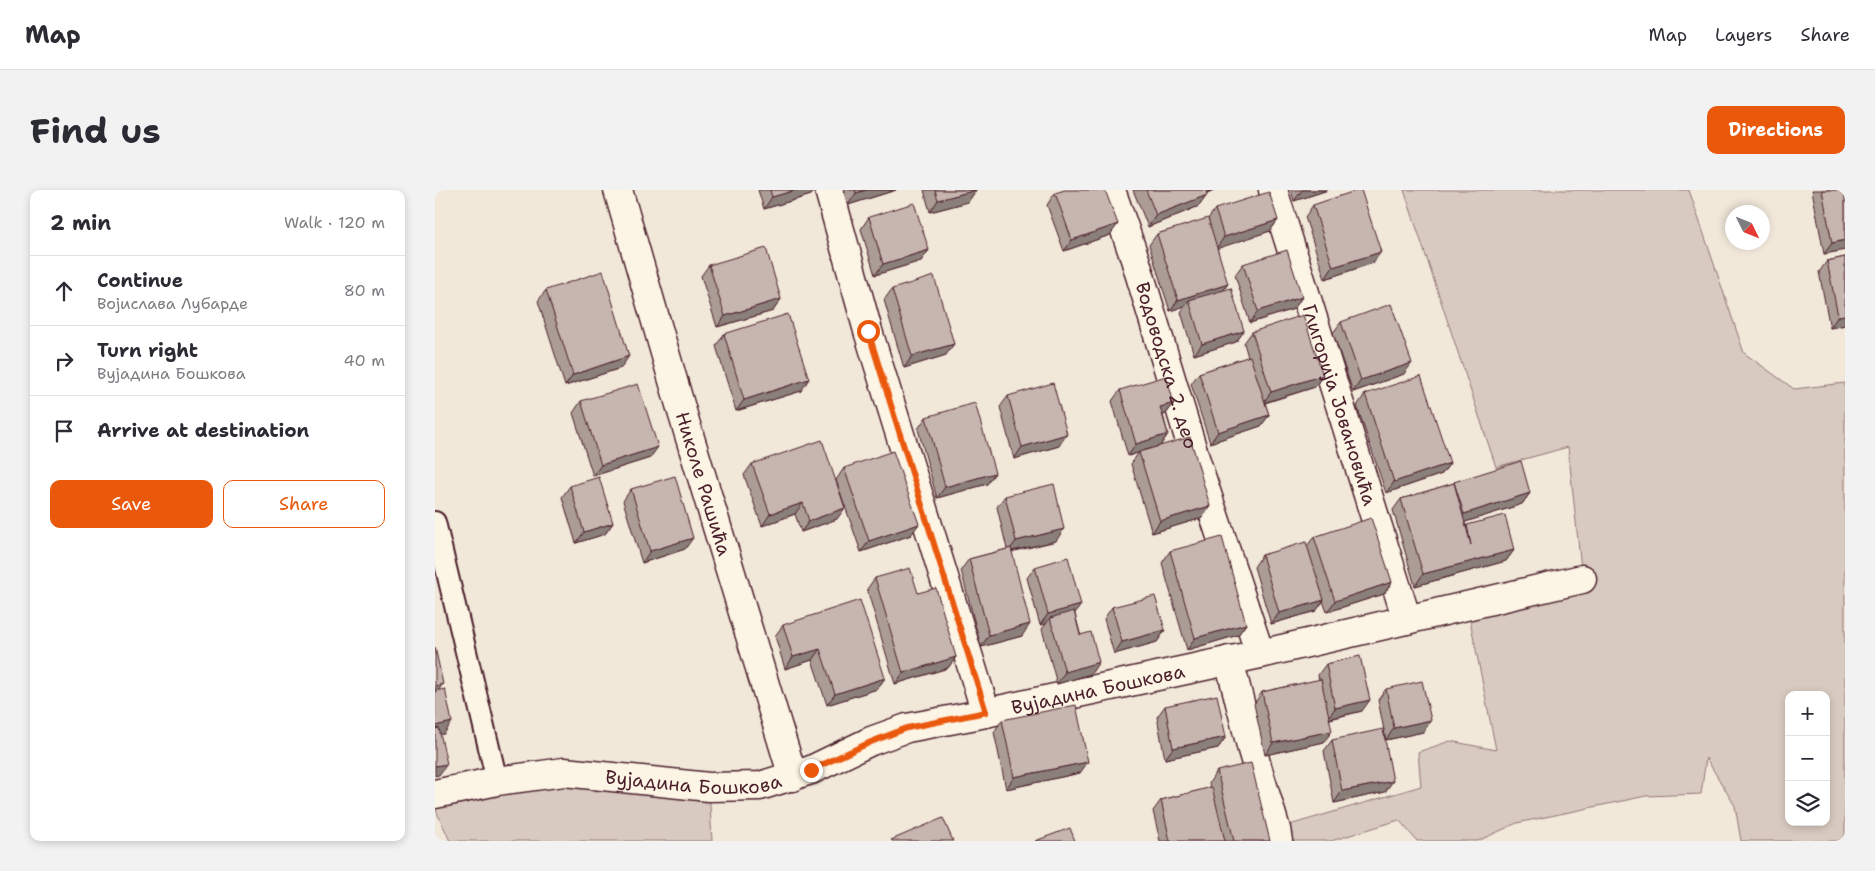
<!DOCTYPE html>
<html lang="en">
<head>
<meta charset="utf-8">
<style>
	body { margin:0; font-family:"Shantell Sans",sans-serif; background:#f2f2f3; color:#2b2b33 }
	.controls { position:absolute; right:15px; bottom:15px; display:grid; overflow:hidden; border-radius:10px; box-shadow:0 2px 8px #0003 }
	.controls button { width:45px; height:45px; display:grid; place-items:center; padding:0; border:0; border-bottom:1px solid #e1e1e2; background:#fff; color:#2b2b33; font:25px sans-serif }
	.compass { position:absolute; left:1290px; top:15px; width:45px; height:45px; border-radius:50%; background:#fff; box-shadow:0 2px 8px #0003; rotate:133deg }
	.stop { position:absolute; width:15px; height:15px; margin:-11px; border:4px solid #ea580c; border-radius:50%; background:#fff }
	.stop.end { background:#ea580c; border-color:#fff; box-shadow:0 1px 5px #0008 }
	.list { margin:0; padding:0; list-style:none }
	h2 { display:flex; justify-content:space-between; align-items:center; height:65px; margin:0; padding:0 20px; font-size:21px }
	h2 small { font-size:16px; font-weight:400; color:#7c7c81 }
	.list li { display:grid; grid-template-columns:32px 1fr auto; gap:15px; align-items:center; box-sizing:border-box; height:70px; padding:0 20px; border-top:1px solid #e1e1e2 }
	.list b { display:block; font-size:19px; white-space:nowrap }
	.list p { margin:0; font-size:16px; white-space:nowrap; color:#7c7c81 }
	.list em { font-size:16px; font-style:normal; color:#7c7c81 }
	.actions { display:flex; gap:10px; padding:15px 20px }
	.actions a { flex:1; padding:11px 0; border:1px solid #ea580c; border-radius:10px; text-align:center; font-size:18px; color:#ea580c }
	.actions .main { background:#ea580c; color:#fff }
	.icon { flex:none; width:28px; height:28px; fill:none; stroke:currentColor; stroke-width:2; stroke-linecap:round; stroke-linejoin:round }
	.map { position:relative; flex:none; width:1410px; height:651px; overflow:hidden; border-radius:10px }
	header { display:flex; align-items:center; gap:30px; box-sizing:border-box; height:70px; padding:0 25px; background:#fff; border-bottom:1px solid #e1e1e2 }
	header strong { font-size:24px }
	nav { display:flex; gap:28px; margin-inline-start:auto; font-size:18px }
	.intro { display:flex; align-items:center; justify-content:space-between; box-sizing:border-box; height:120px; padding:0 30px }
	h1 { margin:0; font-size:35px }
	.button { padding:12px 22px; border-radius:10px; background:#ea580c; color:#fff; font-size:18px; font-weight:700 }
	main { display:flex; gap:30px; padding:0 30px }
	aside { flex:1; background:#fff; border-radius:10px; box-shadow:0 2px 8px #0003 }
	.map>svg:first-child { display:block }
	.green { fill:#d8cac0; stroke:#917476; fill-rule:evenodd }
	.lines { fill:none; stroke-linecap:round; stroke-linejoin:round }
	.lane-casing { stroke:#4a1f2b; stroke-width:24 }
	.street-casing { stroke:#4a1f2b; stroke-width:31 }
	.lane { stroke:#fcf5e5; stroke-width:20 }
	.street { stroke:#fcf5e5; stroke-width:28 }
	.wall { fill:#ab9d96; stroke:#4a1f2b }
	.shaded-wall { fill:#8b7f7a; stroke:#4a1f2b }
	.building { fill:#c7b6af; stroke:#4a1f2b }
	.route { stroke:#ea580c; stroke-width:6 }
	.labels { text-anchor:middle; dominant-baseline:central; stroke-width:4; stroke-linejoin:round; paint-order:stroke }
	.street-label { font-size:19px; fill:#4a1f2b; stroke:#fcf5e5 }
</style>
</head>
<body>
<header>
<strong>Map</strong>
<nav><a>Map</a><a>Layers</a><a>Share</a></nav>
</header>
<div class="intro"><h1>Find us</h1><a class="button">Directions</a></div>
<main>
<aside>
<h2>2 min<small>Walk · 120 m</small></h2>
<ul class="list">
<li><svg class="icon" aria-label="ahead" viewBox="0 0 24 24"><path d="M12 20V5M6 11l6-6 6 6"/></svg><div><b>Continue</b><p>Војислава Лубарде</p></div><em>80 m</em></li>
<li><svg class="icon" aria-label="right" viewBox="0 0 24 24"><path d="M7 20v-9h11M14 6l5 5-5 5"/></svg><div><b>Turn right</b><p>Вујадина Бошкова</p></div><em>40 m</em></li>
<li><svg class="icon" aria-label="arrive" viewBox="0 0 24 24"><path d="M6 21V4h12l-3 4 3 4H6"/></svg><div><b>Arrive at destination</b></div></li>
</ul>
<div class="actions"><a class="main">Save</a><a>Share</a></div>
</aside>
<div class="map">
<svg width="1410" height="651" viewBox="0 0 1410 651">
	<rect width="100%" height="100%" fill="#f1e8da"/>
	<filter id="ink" filterUnits="userSpaceOnUse"><feTurbulence type="fractalNoise" baseFrequency=".02" numOctaves="2"/><feDisplacementMap in="SourceGraphic" scale="10" xChannelSelector="R" yChannelSelector="G"/><feConvolveMatrix kernelMatrix="1 2 1 2 8 2 1 2 1" color-interpolation-filters="sRGB"/></filter>
	<g filter="url(#ink)">
		<!-- green -->
		<g class="green">
			<path d="M969,0H1254L1309,163L1359,199L1410,193V651H1306L1300,616L1271,568L1266,604L1211,606L1082,633L1043,651H982L964,630L896,651H843L841,639L986,596L983,562L1015,551L1061,560L1032,415L1147,388L1133,257L1061,277ZM1354,505H1391V632H1354Z"/>
			<path d="M62,591L274,597L277,651H15L0,618V604Z"/>
		</g>
		<g class="lines">
			<!-- lane casing -->
			<g class="lane-casing">
				<path id="lane" d="M0,332L62,591"/>
			</g>
			<!-- street casing -->
			<g class="street-casing">
				<g id="street">
					<path id="s1" d="M183,0L248,225L358,587"/>
					<path d="M394,0L433,141L551,523"/>
					<path id="s2" d="M676,0L700,69L761,271L825,464"/>
					<path id="s3" d="M838,0L972,430"/>
					<path d="M794,470L817,560L841,639L843,651"/>
					<path id="s4" d="M0,604L62,591L129,582L274,597L325,596L376,580L436,551L472,538L536,526L825,464L1147,389"/>
				</g>
			</g>
			<!-- lane -->
			<use href="#lane" class="lane"/>
			<!-- street -->
			<use href="#street" class="street"/>
		</g>
		<!-- wall -->
		<g class="wall">
			<path d="M323,0H379L376,5L329,19Z"/>
			<path d="M408,0H461L413,15Z"/>
			<path d="M489,0H541L533,12L495,22Z"/>
			<path d="M698,0H779L772,3V5L764,16L713,37Z"/>
			<path d="M856,0H893L859,11Z"/>
			<path d="M1377,0H1410V60L1389,64Z"/>
			<path d="M620,3L675,45L629,61L612,15Z"/>
			<path d="M878,15L938,73L890,89L870,27Z"/>
			<path d="M780,19L843,30L835,41L782,58L789,100L809,141L801,152L759,165L746,122L750,116L735,121L714,55L722,44L773,29Z"/>
			<path d="M434,27L494,60L486,71L440,85L426,39Z"/>
			<path d="M1410,67V135L1395,138L1384,82L1392,71Z"/>
			<path d="M808,74L867,107L859,119L815,133L800,85Z"/>
			<path d="M274,75L346,109L338,121L282,137L266,86Z"/>
			<path d="M457,99L511,165L469,178L449,110Z"/>
			<path d="M111,100L186,178L130,196L103,111Z"/>
			<path d="M906,132L969,184L918,202L898,143Z"/>
			<path d="M817,142L888,185L880,197L830,213L834,225L826,236L775,253L756,194L764,183L813,167L809,153Z"/>
			<path d="M289,144L366,201L301,221L281,156Z"/>
			<path d="M685,200L739,213L731,224L728,225L733,244L725,256L693,266L677,211Z"/>
			<path d="M930,204L1015,273L1007,284L951,303L922,216Z"/>
			<path d="M573,206L624,256L579,269L565,217Z"/>
			<path d="M146,211L215,268L158,286L138,223Z"/>
			<path d="M491,227L560,283L552,294L502,308L483,239Z"/>
			<path d="M704,262L775,316L767,328L717,343L696,274Z"/>
			<path d="M317,274L402,329L366,342L360,324L327,336L309,285Z"/>
			<path d="M409,278L476,345L426,362L401,290Z"/>
			<path d="M1019,292L1095,303L1087,314L1030,332L1031,337L1032,335L1079,360L1071,371L980,396L958,320L966,309L1019,293Z"/>
			<path d="M135,296L178,333L170,344L141,353L127,307Z"/>
			<path d="M196,299L250,359L207,373L188,311Z"/>
			<path d="M570,306L621,351L576,362L587,446L546,457L526,380L534,369L572,359L562,317Z"/>
			<path d="M879,347L957,392L949,404L892,422L888,411L881,421L836,434L819,377L827,365L872,356Z"/>
			<path d="M735,361L811,434L803,445L752,460L727,373Z"/>
			<path d="M600,377L640,424L656,484L622,494L607,439L611,434L605,435L592,388Z"/>
			<path d="M440,388L483,403L521,467L513,478L460,494L432,399Z"/>
			<path d="M677,417L730,440L722,452L679,464L669,429Z"/>
			<path d="M348,435L450,488L442,499L392,515L377,470L350,479L340,446Z"/>
			<path d="M891,474L927,521L895,529L889,552L830,565L819,514L827,502L884,490L883,485Z"/>
			<path d="M951,499L988,542L951,550L943,510Z"/>
			<path d="M730,516L791,547L783,558L730,569L722,527Z"/>
			<path d="M567,530L645,583L571,599L559,542Z"/>
			<path d="M897,550L950,602L899,613L889,561Z"/>
			<path d="M782,581L835,651H725L718,621L726,610L775,598L774,593Z"/>
		</g>
		<!-- shaded-wall -->
		<g class="shaded-wall">
			<path d="M361,0H379L376,5L329,19L337,7Z"/>
			<path d="M431,0H461L413,15L421,3Z"/>
			<path d="M541,0L533,12L495,22L503,10Z"/>
			<path d="M770,0H779L767,4Z"/>
			<path d="M867,0H893L859,11Z"/>
			<path d="M772,5L764,16L713,37L721,25Z"/>
			<path d="M843,30L835,41L781,59L789,47Z"/>
			<path d="M683,34L675,45L629,61L637,50Z"/>
			<path d="M1410,50V60L1389,64L1397,53Z"/>
			<path d="M494,60L486,71L440,85L448,74Z"/>
			<path d="M946,62L938,73L890,89L898,77Z"/>
			<path d="M793,94L785,105L754,110L750,116L735,121L743,110Z"/>
			<path d="M867,107L859,119L815,133L823,121Z"/>
			<path d="M346,109L338,121L282,137L290,126Z"/>
			<path d="M1410,125V135L1395,138L1403,126Z"/>
			<path d="M809,141L801,152L759,165L767,154Z"/>
			<path d="M519,154L511,165L469,178L477,166Z"/>
			<path d="M194,166L186,178L130,196L138,185Z"/>
			<path d="M977,173L969,184L918,202L926,190Z"/>
			<path d="M888,185L880,197L828,213L836,202Z"/>
			<path d="M374,189L366,201L301,221L309,210Z"/>
			<path d="M739,213L731,224L717,228L725,217Z"/>
			<path d="M834,225L826,236L775,253L783,242Z"/>
			<path d="M632,244L624,256L579,269L587,257Z"/>
			<path d="M733,244L725,256L693,266L701,254Z"/>
			<path d="M223,257L215,268L158,286L166,275Z"/>
			<path d="M1015,273L1007,284L951,303L959,292Z"/>
			<path d="M560,283L552,294L502,308L510,297Z"/>
			<path d="M1095,303L1087,314L1021,335L1029,324Z"/>
			<path d="M368,313L360,324L327,336L335,324Z"/>
			<path d="M775,316L767,328L717,343L725,331Z"/>
			<path d="M410,318L402,329L366,342L374,331Z"/>
			<path d="M178,333L170,344L141,353L149,342Z"/>
			<path d="M484,334L476,345L426,362L434,351Z"/>
			<path d="M629,339L621,351L573,362L581,351Z"/>
			<path d="M258,348L250,359L207,373L215,361Z"/>
			<path d="M1079,360L1071,371L980,396L988,384Z"/>
			<path d="M957,392L949,404L892,422L900,411Z"/>
			<path d="M889,410L881,421L836,434L844,423Z"/>
			<path d="M646,415L638,426L615,428L611,434L605,435L613,424Z"/>
			<path d="M595,434L587,446L546,457L554,445Z"/>
			<path d="M811,434L803,445L752,460L760,448Z"/>
			<path d="M730,440L722,452L679,464L687,452Z"/>
			<path d="M385,459L377,470L350,479L358,467Z"/>
			<path d="M521,467L513,478L460,494L468,483Z"/>
			<path d="M664,472L656,484L622,494L630,482Z"/>
			<path d="M450,488L442,499L392,515L400,504Z"/>
			<path d="M8,494L0,505V496Z"/>
			<path d="M935,510L927,521L892,529L900,518Z"/>
			<path d="M996,530L988,542L951,550L959,538Z"/>
			<path d="M17,532L9,544L0,545V536Z"/>
			<path d="M897,541L889,552L830,565L838,553Z"/>
			<path d="M791,547L783,558L730,569L738,558Z"/>
			<path d="M653,572L645,583L571,599L579,587Z"/>
			<path d="M12,574L4,585L0,586V576Z"/>
			<path d="M958,591L950,602L899,613L907,601Z"/>
		</g>
		<!-- building -->
		<g class="building">
			<path d="M335,0H361L337,7Z"/>
			<path d="M420,0H431L421,3Z"/>
			<path d="M500,0H541L503,10Z"/>
			<path d="M630,0H670L683,34L637,50L620,3Z"/>
			<path d="M711,0H771L772,5L721,25Z"/>
			<path d="M923,0H926L946,62L898,77L878,15Z"/>
			<path d="M1387,0H1410V50L1397,53Z"/>
			<path d="M834,2L843,30L789,47L780,19Z"/>
			<path d="M479,13L494,60L448,74L434,27Z"/>
			<path d="M773,28L793,94L743,110L722,44Z"/>
			<path d="M331,58L346,109L290,126L274,75Z"/>
			<path d="M852,60L867,107L823,121L808,74Z"/>
			<path d="M1410,67V125L1403,126L1392,71Z"/>
			<path d="M168,81L194,166L138,185L111,100Z"/>
			<path d="M499,86L519,154L477,166L457,99Z"/>
			<path d="M796,98L809,141L767,154L754,110Z"/>
			<path d="M956,114L977,173L926,190L906,132Z"/>
			<path d="M353,124L374,189L309,210L289,144Z"/>
			<path d="M868,125L888,185L836,202L817,142Z"/>
			<path d="M815,166L834,225L783,242L764,183Z"/>
			<path d="M731,186L739,213L725,217L733,244L701,254L685,200Z"/>
			<path d="M986,186L1015,273L959,292L930,204Z"/>
			<path d="M618,193L632,244L587,257L573,206Z"/>
			<path d="M203,194L223,257L166,275L146,211Z"/>
			<path d="M540,213L560,283L510,297L491,227Z"/>
			<path d="M755,247L775,316L725,331L704,262Z"/>
			<path d="M387,250L410,318L374,331L368,313L335,324L317,274Z"/>
			<path d="M458,261L484,334L434,351L409,278Z"/>
			<path d="M1086,271L1095,303L1029,324L1019,292Z"/>
			<path d="M240,286L258,348L215,361L196,299Z"/>
			<path d="M164,287L178,333L149,342L135,296Z"/>
			<path d="M1019,293L1036,355L1032,335L1070,325L1079,360L988,384L966,309Z"/>
			<path d="M619,294L629,339L581,351L570,306Z"/>
			<path d="M936,328L957,392L900,411L879,347Z"/>
			<path d="M787,347L811,434L760,448L735,361Z"/>
			<path d="M871,352L889,410L844,423L827,365Z"/>
			<path d="M576,358L595,434L554,445L534,369Z"/>
			<path d="M633,367L646,415L613,424L600,377Z"/>
			<path d="M475,378L483,403L501,398L521,467L468,483L440,388Z"/>
			<path d="M720,406L730,440L687,452L677,417Z"/>
			<path d="M425,410L450,488L400,504L385,459L358,467L348,435Z"/>
			<path d="M639,421L645,445L656,442L664,472L630,482L615,428Z"/>
			<path d="M0,457L8,494L0,496Z"/>
			<path d="M925,466L935,510L900,518L891,474Z"/>
			<path d="M886,489L897,541L838,553L827,502Z"/>
			<path d="M987,491L996,530L959,538L951,499Z"/>
			<path d="M10,499L17,532L0,536V501Z"/>
			<path d="M782,505L791,547L738,558L730,516Z"/>
			<path d="M641,515L653,572L579,587L567,530Z"/>
			<path d="M4,538L12,574L0,576V539Z"/>
			<path d="M948,539L958,591L907,601L897,550Z"/>
			<path d="M816,573L835,651H799L782,581Z"/>
			<path d="M777,597L790,651H735L726,610Z"/>
			<path d="M508,628L518,651H457L456,650Z"/>
			<path d="M635,638L640,651H600Z"/>
		</g>
	</g>
	<g class="lines" filter="url(#ink)">
		<!-- route -->
		<path class="route" d="M376,580L436,552L472,538L551,522L433,141"/>
	</g>
	<g class="labels">
		<!-- street labels -->
		<g class="street-label">
			<text stroke="none"><textPath href="#s2" startOffset="184">Водоводска 2. део</textPath></text>
			<text stroke="none"><textPath href="#s3" startOffset="225">Глигорија Јовановића</textPath></text>
			<text stroke="none"><textPath href="#s1" startOffset="306">Николе Рашића</textPath></text>
			<text stroke="none"><textPath href="#s4" startOffset="681">Вујадина Бошкова</textPath></text>
			<text stroke="none"><textPath href="#s4" startOffset="261">Вујадина Бошкова</textPath></text>
		</g>
	</g>
</svg>
<div class="controls">
<button>+</button>
<button>−</button>
<button><svg class="icon" aria-label="layers" viewBox="0 0 24 24"><path d="M12 4l9 5-9 5-9-5zM3 14l9 5 9-5"/></svg></button>
</div>
<svg class="compass" viewBox="-18 -18 36 36"><path d="M0-13l5 13h-10z" fill="#e53935"/><path d="M0 13l5-13h-10z" fill="#7c7c81"/></svg>
<div class="stop" style="left:433px;top:141px"></div>
<div class="stop end" style="left:376px;top:580px"></div>
</div>
</main>
</body>
</html>
